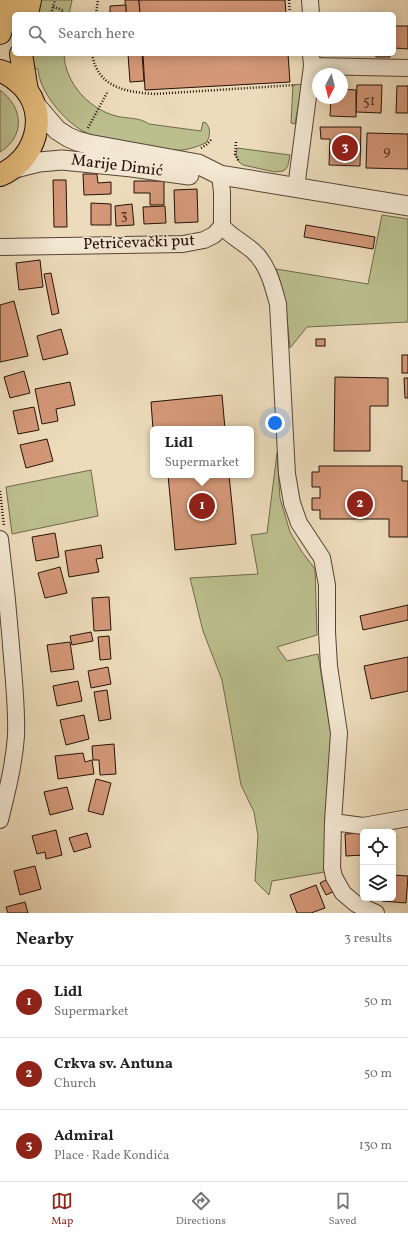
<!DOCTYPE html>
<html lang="en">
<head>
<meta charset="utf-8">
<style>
	body { margin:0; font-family:Vollkorn,serif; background:#f6f6f6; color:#222 }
	.controls { position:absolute; right:12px; bottom:12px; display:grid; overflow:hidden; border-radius:6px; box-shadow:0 2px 10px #0003 }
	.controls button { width:36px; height:36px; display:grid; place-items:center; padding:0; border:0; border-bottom:1px solid #e0e0e0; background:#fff; color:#222; font:20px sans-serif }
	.compass { position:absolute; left:312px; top:68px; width:36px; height:36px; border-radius:50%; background:#fff; box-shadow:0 2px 10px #0003; rotate:187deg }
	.you { position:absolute; left:275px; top:423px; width:14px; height:14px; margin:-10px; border:3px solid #fff; border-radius:50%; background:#1a73e8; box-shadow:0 0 0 6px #1a73e833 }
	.badge { display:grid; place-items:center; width:26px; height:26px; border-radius:50%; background:#8f2418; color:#fff; font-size:13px; font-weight:700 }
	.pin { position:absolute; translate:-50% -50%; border:2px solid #fff; box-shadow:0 1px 4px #0006 }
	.popup { position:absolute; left:150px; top:426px; width:104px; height:52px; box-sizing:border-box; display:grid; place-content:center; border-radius:6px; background:#fff; filter:drop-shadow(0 1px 3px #0005); font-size:13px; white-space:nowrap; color:#767676 }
	.popup b { font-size:15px; color:#222 }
	.popup::after { content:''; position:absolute; left:50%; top:100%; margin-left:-8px; border:8px solid transparent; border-top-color:#fff }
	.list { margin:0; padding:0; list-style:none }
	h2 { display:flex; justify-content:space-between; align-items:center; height:52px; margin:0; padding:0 16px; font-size:17px }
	h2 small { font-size:13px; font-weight:400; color:#767676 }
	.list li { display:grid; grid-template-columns:26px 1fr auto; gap:12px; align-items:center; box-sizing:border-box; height:72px; padding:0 16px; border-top:1px solid #e0e0e0 }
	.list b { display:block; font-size:15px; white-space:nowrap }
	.list p { margin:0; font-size:13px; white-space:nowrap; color:#767676 }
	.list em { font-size:13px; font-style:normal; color:#767676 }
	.icon { flex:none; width:22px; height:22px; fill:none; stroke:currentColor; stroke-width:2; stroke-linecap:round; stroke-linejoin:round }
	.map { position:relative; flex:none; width:408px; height:913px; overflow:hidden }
	.search { position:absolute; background:#fff; box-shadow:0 2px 10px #0003; left:12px; right:12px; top:12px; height:44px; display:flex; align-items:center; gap:10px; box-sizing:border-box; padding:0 14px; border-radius:6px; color:#767676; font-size:15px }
	.sheet { height:268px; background:#fff }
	nav { display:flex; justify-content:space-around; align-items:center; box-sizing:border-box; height:56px; border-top:1px solid #e0e0e0; background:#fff; font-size:11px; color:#767676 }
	nav a { display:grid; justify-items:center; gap:2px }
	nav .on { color:#8f2418 }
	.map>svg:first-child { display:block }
	.green { fill:#bbbf8e; stroke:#70684b }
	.building { fill:#d49878; stroke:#251108 }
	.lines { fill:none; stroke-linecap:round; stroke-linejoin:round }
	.minor-casing { stroke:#574435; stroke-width:18 }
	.tertiary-casing { stroke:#574435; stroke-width:21 }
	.primary-casing { stroke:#251108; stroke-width:24 }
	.path { stroke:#251108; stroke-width:2.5; stroke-dasharray:1 2; stroke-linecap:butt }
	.minor { stroke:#f3e8d3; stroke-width:16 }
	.tertiary { stroke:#f3e8d3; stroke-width:19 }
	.primary { stroke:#e6be7e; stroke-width:22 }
	.labels { text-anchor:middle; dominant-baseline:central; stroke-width:3; stroke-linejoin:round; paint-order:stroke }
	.number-label { font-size:14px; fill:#513324 }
	.street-label { font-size:16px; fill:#251108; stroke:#f3e8d3 }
</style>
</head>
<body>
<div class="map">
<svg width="408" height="913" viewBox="0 0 408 913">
	<rect width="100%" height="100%" fill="#eddcbb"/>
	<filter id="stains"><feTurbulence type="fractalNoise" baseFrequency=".005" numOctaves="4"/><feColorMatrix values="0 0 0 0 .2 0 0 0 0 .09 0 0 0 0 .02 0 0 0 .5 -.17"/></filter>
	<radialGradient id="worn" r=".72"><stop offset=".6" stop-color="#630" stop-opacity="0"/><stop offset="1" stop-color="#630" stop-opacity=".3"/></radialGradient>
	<!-- green -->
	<g class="green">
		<path d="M40,0H72L69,14H34Z"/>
		<path d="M27,54H64C65,83 89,109 116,116C128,119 139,117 149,124L201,131L203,122L206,123C211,129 210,135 207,142C198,147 185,151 175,150C165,150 154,147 145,145C129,142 95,139 83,131C64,121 39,91 38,69L31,68Z"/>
		<path d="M302,84L295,124L291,123L293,85Z"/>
		<path d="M0,90C23,107 26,136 0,152Z"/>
		<path d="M237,148L290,155L288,165L286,169L283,171L275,172L243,165L239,162L236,156Z"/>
		<path d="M382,215L408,219V322L307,327L290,348C287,322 286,294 276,269L368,284Z"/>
		<path d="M277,453L280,498L290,532L302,552L315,569L317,635L277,647L287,661L318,654L333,748L325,872L272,881L269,895L255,881L258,836L254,812L241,785L222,680L203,631L190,578L258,574L251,535L267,533Z"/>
		<path d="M91,470L98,516L12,534L6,487Z"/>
	</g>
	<!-- building -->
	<g class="building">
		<path d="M125,0H139L140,14H126Z"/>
		<path d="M139,0H285L286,14H140Z"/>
		<path d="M126,5V14H110V6Z"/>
		<path d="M394,26H408V49L394,48Z"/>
		<path d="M128,54H142L144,81L130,82Z"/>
		<path d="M143,54H288L290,82L145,90Z"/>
		<path d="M375,54H390V57H376Z"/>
		<path d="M357,85H382L381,113L356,112Z"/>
		<path d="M397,86H408V113H396Z"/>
		<path d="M342,89L356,90V117L330,116L331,98H342Z"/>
		<path d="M320,127H361L360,166L329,165L330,139H321Z"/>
		<path d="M367,133L408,134V169L366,168Z"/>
		<path d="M83,174H97L98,183L111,182V194L84,195Z"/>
		<path d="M53,180H66L67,227H54Z"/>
		<path d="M134,181H164V205H150V193H134Z"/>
		<path d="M197,189L198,222L175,223L174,190Z"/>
		<path d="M91,203L111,204V225H91Z"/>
		<path d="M132,204L134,225L116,226L115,206Z"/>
		<path d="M165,206L166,223L144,224L143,207Z"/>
		<path d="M306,225L375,237L373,249L304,237Z"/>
		<path d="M40,260L43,287L19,290L16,263Z"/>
		<path d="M51,273L59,313L52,315L44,274Z"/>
		<path d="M14,301L28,356L0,362V305Z"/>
		<path d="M61,329L68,354L43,360L37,336Z"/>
		<rect x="316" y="339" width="9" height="7"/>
		<rect x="402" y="355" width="6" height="18"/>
		<path d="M24,371L30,393L10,398L4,377Z"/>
		<path d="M335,377L388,378V406H370V451H334Z"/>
		<path d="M404,378H408V398H405Z"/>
		<path d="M70,382L75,405L56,409L58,421L42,424L35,389Z"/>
		<path d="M222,395L225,429H153L151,402Z"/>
		<path d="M34,407L39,430L18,434L13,411Z"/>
		<path d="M47,439L53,461L26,468L20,445Z"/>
		<path d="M319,466H402V481H408V537H389V519H320V510H312V498H320V487H312V472H319Z"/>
		<path d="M168,475H229L236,544L175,550Z"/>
		<path d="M55,533L59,557L36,561L32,537Z"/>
		<path d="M101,545L103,558L96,559L99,572L69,577L65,551Z"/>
		<path d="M60,567L67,593L45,598L38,573Z"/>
		<path d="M109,597L111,630L94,631L92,598Z"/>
		<path d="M408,605V620L363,630L360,616Z"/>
		<path d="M91,632L93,641L72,645L70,636Z"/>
		<path d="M109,636L111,659L100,660L98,637Z"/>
		<path d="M70,642L74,669L51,672L47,645Z"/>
		<path d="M408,657V691L371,699L364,666Z"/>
		<path d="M108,667L111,684L91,688L88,671Z"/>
		<path d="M78,681L82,701L57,706L53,686Z"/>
		<path d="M107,690L111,719L99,721L94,692Z"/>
		<path d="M84,715L89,739L66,745L60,720Z"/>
		<path d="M114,744L116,774L100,775L99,760H93L92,746Z"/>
		<path d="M83,753L85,762L92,760L94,774L58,779L55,756Z"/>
		<path d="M96,779L111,783L103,815L88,811Z"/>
		<path d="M67,787L73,809L50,815L44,792Z"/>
		<path d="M56,830L62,855L46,859L45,852L37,854L32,836Z"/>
		<path d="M87,833L91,847L74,852L69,838Z"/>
		<path d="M363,833V855L346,856L345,834Z"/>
		<path d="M35,866L41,889L20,895L14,871Z"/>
		<path d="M393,875L408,876L406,903L382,901V898H393Z"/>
		<path d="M328,879L335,891L326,895L320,883Z"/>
		<path d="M316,885L325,908L311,913H297L290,895Z"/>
		<path d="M25,902L28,913H8L6,907Z"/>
	</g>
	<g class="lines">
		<!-- minor casing -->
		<g class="minor-casing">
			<g id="minor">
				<path d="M310,0L311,14"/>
				<path d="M312,66L408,68"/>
				<path d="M296,188L312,66L311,54"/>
				<path d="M222,226C230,236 243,242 253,251C268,264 273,286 278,304L287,474L292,503L299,523L322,558L327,585V632L329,666L339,733L333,822L332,868L334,877L343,893L356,904L376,913"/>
				<path d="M0,247L183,244L204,240L214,235L222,226V192L220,175"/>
				<path d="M0,539C5,578 9,617 12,657C14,683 17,710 16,736C14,764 7,792 0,820"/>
				<path d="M333,822L363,826L408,818"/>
			</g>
		</g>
		<!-- tertiary casing -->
		<g class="tertiary-casing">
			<g id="tertiary">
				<path d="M33,102L57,130L68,137L77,141L88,144L198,164L220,175L408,206"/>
				<path d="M15,168L39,162L62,160L132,167L189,175"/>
			</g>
		</g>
		<!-- primary casing -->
		<g class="primary-casing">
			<g id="primary">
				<path d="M27,14L30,0"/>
				<path d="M0,33L10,0"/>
				<path d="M21,54L27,91"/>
				<path d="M0,71C9,73 16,80 23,86C50,115 35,161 0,175"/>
			</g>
		</g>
		<!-- path -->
		<g class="path">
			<path d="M289,0L290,14"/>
			<path d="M53,7L63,10L62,14"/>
			<path d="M51,14L55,0"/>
			<path d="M96,14L98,0"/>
			<path d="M92,54C98,88 126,92 155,94L295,85"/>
			<path d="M88,128L108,91"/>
			<path d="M236,142L235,154L239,162"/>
			<path d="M201,148L206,145L212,139"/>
			<path d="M0,491L4,526"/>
		</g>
		<!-- minor -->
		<use href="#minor" class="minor"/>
		<!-- tertiary -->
		<use href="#tertiary" class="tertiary"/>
		<!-- primary -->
		<use href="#primary" class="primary"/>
	</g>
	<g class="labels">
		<!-- number labels -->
		<g class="number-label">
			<text x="369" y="101">51</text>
			<text x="387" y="151">9</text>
			<text x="124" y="215">3</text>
		</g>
		<!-- street labels -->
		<g class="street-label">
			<text transform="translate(117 166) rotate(7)">Marije Dimić</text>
			<text transform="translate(139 243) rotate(-2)">Petričevački put</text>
		</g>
	</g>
	<rect width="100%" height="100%" filter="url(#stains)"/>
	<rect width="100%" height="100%" fill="url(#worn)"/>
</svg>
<div class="controls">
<button><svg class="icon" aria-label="locate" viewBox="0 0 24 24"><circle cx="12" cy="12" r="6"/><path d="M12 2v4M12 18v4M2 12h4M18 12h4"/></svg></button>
<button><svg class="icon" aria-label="layers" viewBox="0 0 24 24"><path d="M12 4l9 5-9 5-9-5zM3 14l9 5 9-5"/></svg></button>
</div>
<svg class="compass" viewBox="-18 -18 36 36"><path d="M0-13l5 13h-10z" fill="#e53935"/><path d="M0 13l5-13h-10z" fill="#767676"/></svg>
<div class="you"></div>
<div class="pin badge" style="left:202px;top:506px">1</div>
<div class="popup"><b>Lidl</b>Supermarket</div>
<div class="pin badge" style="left:360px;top:504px">2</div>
<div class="pin badge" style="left:345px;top:148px">3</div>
<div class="search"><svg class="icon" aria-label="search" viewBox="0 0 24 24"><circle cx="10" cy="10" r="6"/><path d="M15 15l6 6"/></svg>Search here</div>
</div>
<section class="sheet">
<h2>Nearby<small>3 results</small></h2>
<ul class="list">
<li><span class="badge">1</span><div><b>Lidl</b><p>Supermarket</p></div><em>50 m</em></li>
<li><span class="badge">2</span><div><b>Crkva sv. Antuna</b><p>Church</p></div><em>50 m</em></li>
<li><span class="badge">3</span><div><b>Admiral</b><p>Place · Rade Kondića</p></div><em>130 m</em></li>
</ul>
</section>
<nav>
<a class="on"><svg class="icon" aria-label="map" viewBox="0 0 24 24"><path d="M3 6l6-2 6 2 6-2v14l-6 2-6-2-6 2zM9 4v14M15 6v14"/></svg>Map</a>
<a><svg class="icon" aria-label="directions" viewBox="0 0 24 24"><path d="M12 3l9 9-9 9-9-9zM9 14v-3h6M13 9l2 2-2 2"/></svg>Directions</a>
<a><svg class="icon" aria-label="saved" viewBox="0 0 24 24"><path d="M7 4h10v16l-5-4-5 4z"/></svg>Saved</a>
</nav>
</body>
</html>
